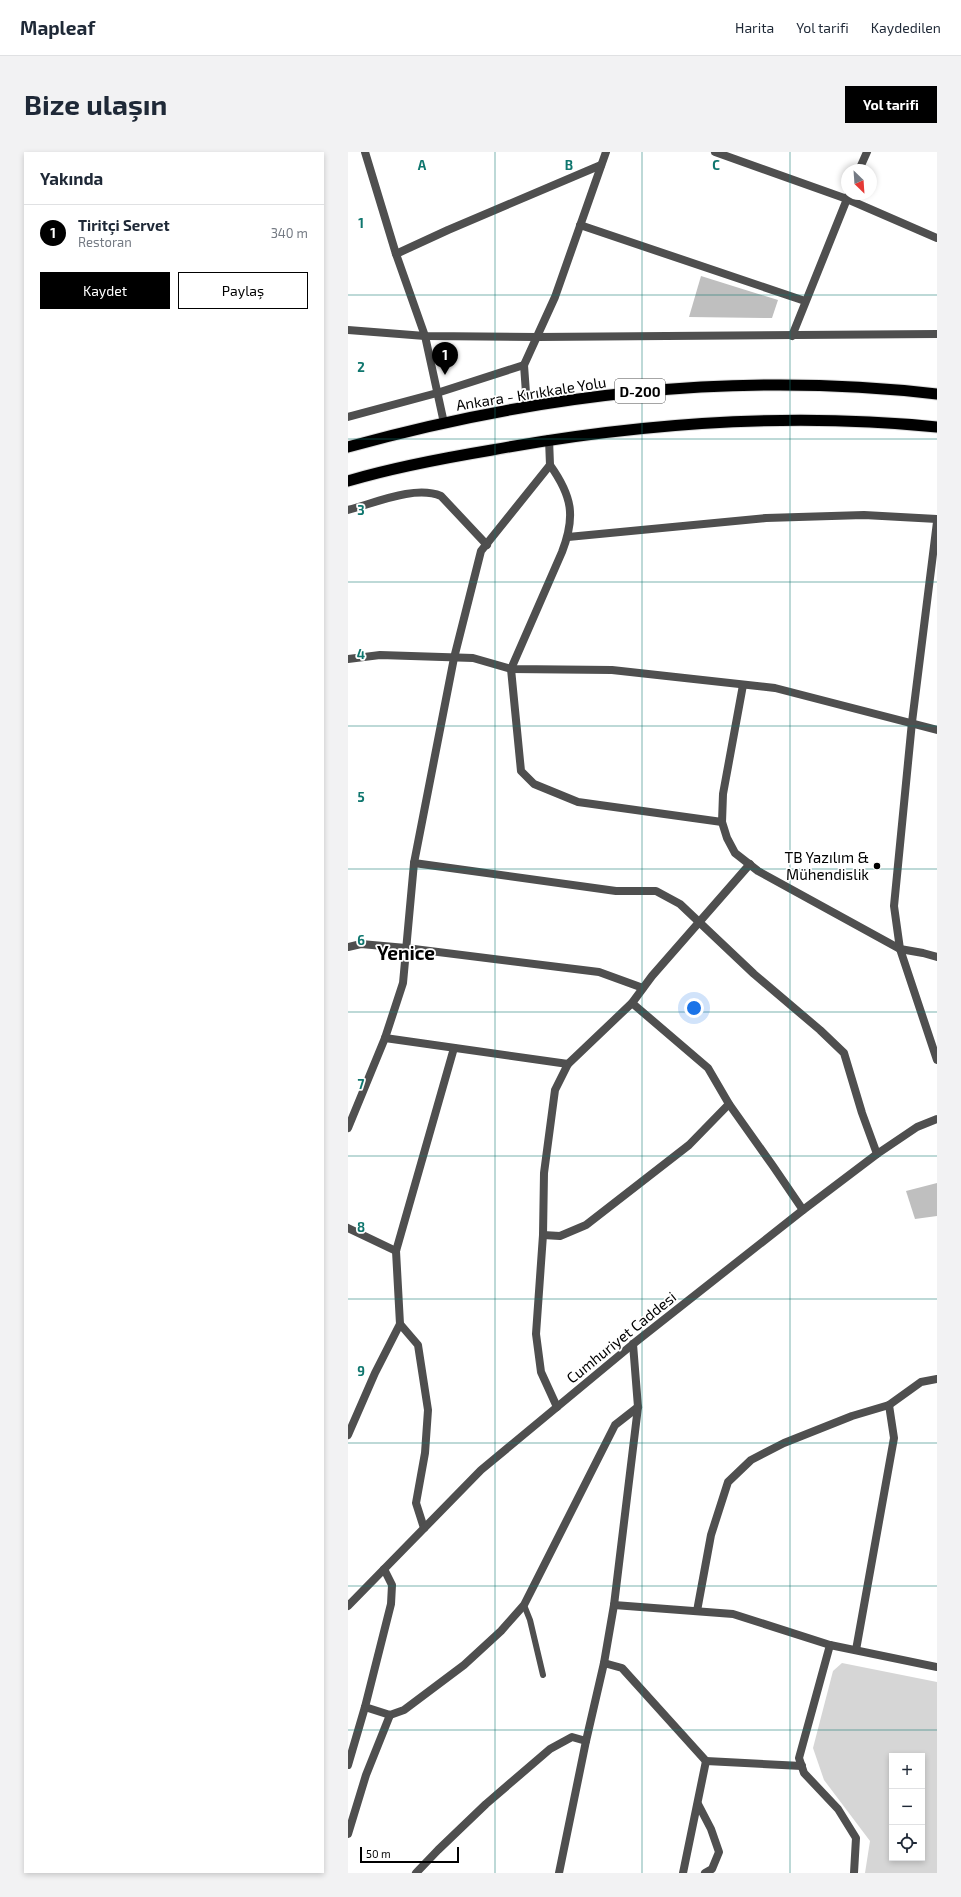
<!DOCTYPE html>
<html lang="tr">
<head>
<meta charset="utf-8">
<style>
	body { margin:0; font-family:"Exo 2",sans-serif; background:#f2f2f3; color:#1f2937 }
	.controls { position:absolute; right:12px; bottom:12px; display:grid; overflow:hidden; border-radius:0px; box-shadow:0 2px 6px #0003 }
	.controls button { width:36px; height:36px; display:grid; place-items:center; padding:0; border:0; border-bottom:1px solid #e0e1e3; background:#fff; color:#1f2937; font:20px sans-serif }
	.compass { position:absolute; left:493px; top:12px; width:36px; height:36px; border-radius:50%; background:#fff; box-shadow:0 2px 6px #0003; rotate:155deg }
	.scale { position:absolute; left:12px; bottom:10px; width:99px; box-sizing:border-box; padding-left:4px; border:2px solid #000; border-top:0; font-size:11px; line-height:14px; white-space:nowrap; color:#000; -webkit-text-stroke:3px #fff; paint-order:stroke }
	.you { position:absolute; left:346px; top:856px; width:14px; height:14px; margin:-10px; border:3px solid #fff; border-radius:50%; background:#1a73e8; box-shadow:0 0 0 6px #1a73e833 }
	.badge { display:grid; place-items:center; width:26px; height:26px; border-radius:50%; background:#000; color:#fff; font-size:13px; font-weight:700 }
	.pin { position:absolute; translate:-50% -33px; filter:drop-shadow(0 1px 2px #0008) }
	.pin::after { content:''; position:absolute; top:21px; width:14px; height:12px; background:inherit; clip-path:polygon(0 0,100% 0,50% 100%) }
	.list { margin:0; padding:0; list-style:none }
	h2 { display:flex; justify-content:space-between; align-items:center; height:52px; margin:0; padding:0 16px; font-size:17px }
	h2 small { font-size:13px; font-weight:400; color:#747a83 }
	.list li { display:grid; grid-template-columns:26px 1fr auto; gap:12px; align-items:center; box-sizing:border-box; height:56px; padding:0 16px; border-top:1px solid #e0e1e3 }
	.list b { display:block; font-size:15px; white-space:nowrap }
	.list p { margin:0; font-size:13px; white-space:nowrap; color:#747a83 }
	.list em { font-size:13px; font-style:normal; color:#747a83 }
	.actions { display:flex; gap:8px; padding:12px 16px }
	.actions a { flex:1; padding:9px 0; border:1px solid #000; border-radius:0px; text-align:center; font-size:14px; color:#000 }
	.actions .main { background:#000; color:#fff }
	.icon { flex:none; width:22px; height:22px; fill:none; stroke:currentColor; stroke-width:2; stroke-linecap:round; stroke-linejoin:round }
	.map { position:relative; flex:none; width:589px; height:1721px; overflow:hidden; border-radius:0px }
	header { display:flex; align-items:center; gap:24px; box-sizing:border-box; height:56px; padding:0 20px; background:#fff; border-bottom:1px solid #e0e1e3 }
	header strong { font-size:19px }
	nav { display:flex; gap:22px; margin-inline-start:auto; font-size:14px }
	.intro { display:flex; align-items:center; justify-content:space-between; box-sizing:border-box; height:96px; padding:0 24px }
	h1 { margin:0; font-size:28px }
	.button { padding:10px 18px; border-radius:0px; background:#000; color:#fff; font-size:14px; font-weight:700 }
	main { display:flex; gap:24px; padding:0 24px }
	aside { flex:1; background:#fff; border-radius:0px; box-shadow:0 2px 6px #0003 }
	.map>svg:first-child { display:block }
	.green { fill:#d6d6d6; fill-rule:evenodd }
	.building { fill:#bfbfbf }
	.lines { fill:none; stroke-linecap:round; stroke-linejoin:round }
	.trunk-casing { stroke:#dbdbdb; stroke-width:13 }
	.service { stroke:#4f4f4f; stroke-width:6 }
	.minor { stroke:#4f4f4f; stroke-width:8 }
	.tertiary { stroke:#4f4f4f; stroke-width:8 }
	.trunk { stroke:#000; stroke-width:11 }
	.grid { fill:none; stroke:#0f766e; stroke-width:1; stroke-opacity:0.55 }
	.poi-dot { fill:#000; stroke:#fff; stroke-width:1.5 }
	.labels { text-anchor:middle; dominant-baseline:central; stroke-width:3.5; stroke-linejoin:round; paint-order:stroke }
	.shield { fill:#fff; stroke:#4c4c4c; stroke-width:1 }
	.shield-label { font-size:14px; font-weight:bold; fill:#000 }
	.street-label { font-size:15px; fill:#000; stroke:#fff }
	.poi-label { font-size:15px; fill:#000; stroke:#fff; text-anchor:end }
	.district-label { font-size:19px; font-weight:bold; fill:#000; stroke:#fff }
	.grid-label { font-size:13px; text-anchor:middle; font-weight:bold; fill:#0f766e; stroke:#fff; stroke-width:3.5; stroke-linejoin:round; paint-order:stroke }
</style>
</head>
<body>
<header>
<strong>Mapleaf</strong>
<nav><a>Harita</a><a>Yol tarifi</a><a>Kaydedilen</a></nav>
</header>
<div class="intro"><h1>Bize ulaşın</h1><a class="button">Yol tarifi</a></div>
<main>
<aside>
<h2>Yakında<small></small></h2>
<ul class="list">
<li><span class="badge">1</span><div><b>Tiritçi Servet</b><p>Restoran</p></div><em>340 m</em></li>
</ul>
<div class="actions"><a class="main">Kaydet</a><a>Paylaş</a></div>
</aside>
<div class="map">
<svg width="589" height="1721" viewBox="0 0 589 1721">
	<rect width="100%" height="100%" fill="#fff"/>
	<!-- green -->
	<path class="green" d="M494,1511L589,1530V1721H517L522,1689L476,1628L465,1596L485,1519ZM544,1604H574V1706H544Z"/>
	<!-- building -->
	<g class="building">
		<path d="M353,124L430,148L424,166L341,165Z"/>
		<path d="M589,1031V1064L567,1067L558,1039Z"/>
	</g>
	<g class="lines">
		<!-- trunk casing -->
		<g class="trunk-casing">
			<g id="trunk">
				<path d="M0,295C191,242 392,219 589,242"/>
				<path d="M0,329C47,315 96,306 144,298C291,271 440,260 589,275"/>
			</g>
		</g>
		<!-- service -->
		<path class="service" d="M176,1453L182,1468L195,1523"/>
		<!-- minor -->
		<g class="minor">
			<path d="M17,0L48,102L77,184L96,271"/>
			<path d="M511,18L519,0"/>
			<path d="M232,73L457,149"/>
			<path d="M48,102L100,78L253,13"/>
			<path d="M0,178L77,184L189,185L589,182"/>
			<path d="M444,184L501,42"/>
			<path d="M0,265L89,241L176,213"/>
			<path d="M202,313C224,344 228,364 214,400L163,517L173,619L186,632L230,650L374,670"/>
			<path d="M0,358C27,351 67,333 93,344L139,393"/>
			<path d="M220,385L418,366L516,363L589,367"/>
			<path d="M0,507L32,503L125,506L163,517L264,518L427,536L589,578"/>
			<path d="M395,533L375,642L374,670L379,686L387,701L410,719L552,797L575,801L589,805"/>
			<path d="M66,711L268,739H308L332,752L406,822L472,878L496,901L514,961L529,1002"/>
			<path d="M0,795L13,792L58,796L251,820L295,836"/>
			<path d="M284,851L360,916L381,952L425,1014L455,1058"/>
			<path d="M37,886L220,912"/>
			<path d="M0,976L37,886L55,831L66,711L106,506L133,399L202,313L201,287"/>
			<path d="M0,1076L48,1099"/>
			<path d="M195,1083L212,1084L238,1073L341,993L381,952"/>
			<path d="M209,1255L193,1220L188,1182L195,1083L196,1021L207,938L220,912L284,851L304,824L402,712"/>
			<path d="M0,1283L27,1221L52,1172"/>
			<path d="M76,1376L68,1351L77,1301L80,1258L70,1193L52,1172L48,1099L106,896"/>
			<path d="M266,1453L385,1462L482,1493L589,1515"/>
			<path d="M349,1459L363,1383L380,1330L403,1308L436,1291L504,1264L541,1253L573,1230L589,1227"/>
			<path d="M482,1493L451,1606L456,1621L490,1657L508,1686L506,1721"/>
			<path d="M508,1498L546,1286L541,1253"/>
			<path d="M256,1511L274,1516L358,1609"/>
			<path d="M17,1555L42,1563L56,1558L116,1513L153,1479L176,1453L267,1273L290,1255"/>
			<path d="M0,1613L17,1555L43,1452L44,1433L36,1417"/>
			<path d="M350,1652L363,1677L371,1700L364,1717L357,1721"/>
			<path d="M0,1682L18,1623L42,1563"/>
			<path d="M68,1721L90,1698L138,1652L202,1597L224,1585L238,1589"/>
			<path d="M211,1721L238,1589L256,1511L266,1453L290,1255L285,1192"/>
			<path d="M335,1721L358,1609L454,1614"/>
		</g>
		<!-- tertiary -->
		<g class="tertiary">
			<path d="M367,0L499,47L589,86"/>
			<path d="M179,255L176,213L207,145L258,0"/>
			<path d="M589,370L564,570L546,754L552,797L589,908"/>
			<path d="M0,1454L133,1318L285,1192L455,1058L529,1002L569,975L589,967"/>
		</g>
		<!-- trunk -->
		<use href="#trunk" class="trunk"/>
	</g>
	<!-- grid -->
	<path class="grid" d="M147,0V1721M294,0V1721M442,0V1721M0,143H589M0,287H589M0,430H589M0,574H589M0,717H589M0,860H589M0,1004H589M0,1147H589M0,1291H589M0,1434H589M0,1578H589"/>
	<!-- markers -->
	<circle class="poi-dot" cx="529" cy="714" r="4"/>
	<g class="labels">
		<!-- shield labels -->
		<rect class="shield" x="267" y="227" width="50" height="24" rx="3"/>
		<g class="shield-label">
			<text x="292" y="239">D-200</text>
		</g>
		<!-- street labels -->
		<g class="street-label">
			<text transform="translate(183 241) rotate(-9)">Ankara - Kırıkkale Yolu</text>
			<text transform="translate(273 1185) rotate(-39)">Cumhuriyet Caddesi</text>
		</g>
		<!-- poi labels -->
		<g class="poi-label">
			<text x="521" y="705">TB Yazılım &amp;<tspan x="521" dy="17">Mühendislik</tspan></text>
		</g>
		<!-- district labels -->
		<g class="district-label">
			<text x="58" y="800">Yenice</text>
		</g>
	</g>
	<g class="grid-label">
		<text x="74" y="18">A</text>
		<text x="221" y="18">B</text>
		<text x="368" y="18">C</text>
		<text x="13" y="76">1</text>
		<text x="13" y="220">2</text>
		<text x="13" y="363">3</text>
		<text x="13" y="507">4</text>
		<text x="13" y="650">5</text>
		<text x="13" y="793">6</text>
		<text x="13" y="937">7</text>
		<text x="13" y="1080">8</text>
		<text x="13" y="1224">9</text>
	</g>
</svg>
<div class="controls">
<button>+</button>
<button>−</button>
<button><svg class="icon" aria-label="locate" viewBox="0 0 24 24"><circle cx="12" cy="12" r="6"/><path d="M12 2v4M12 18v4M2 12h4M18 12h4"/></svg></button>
</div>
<svg class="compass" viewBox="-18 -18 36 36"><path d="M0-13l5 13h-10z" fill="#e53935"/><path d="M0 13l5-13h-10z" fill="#747a83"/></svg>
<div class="scale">50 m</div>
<div class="you"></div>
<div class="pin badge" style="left:97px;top:223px">1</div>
</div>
</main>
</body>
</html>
